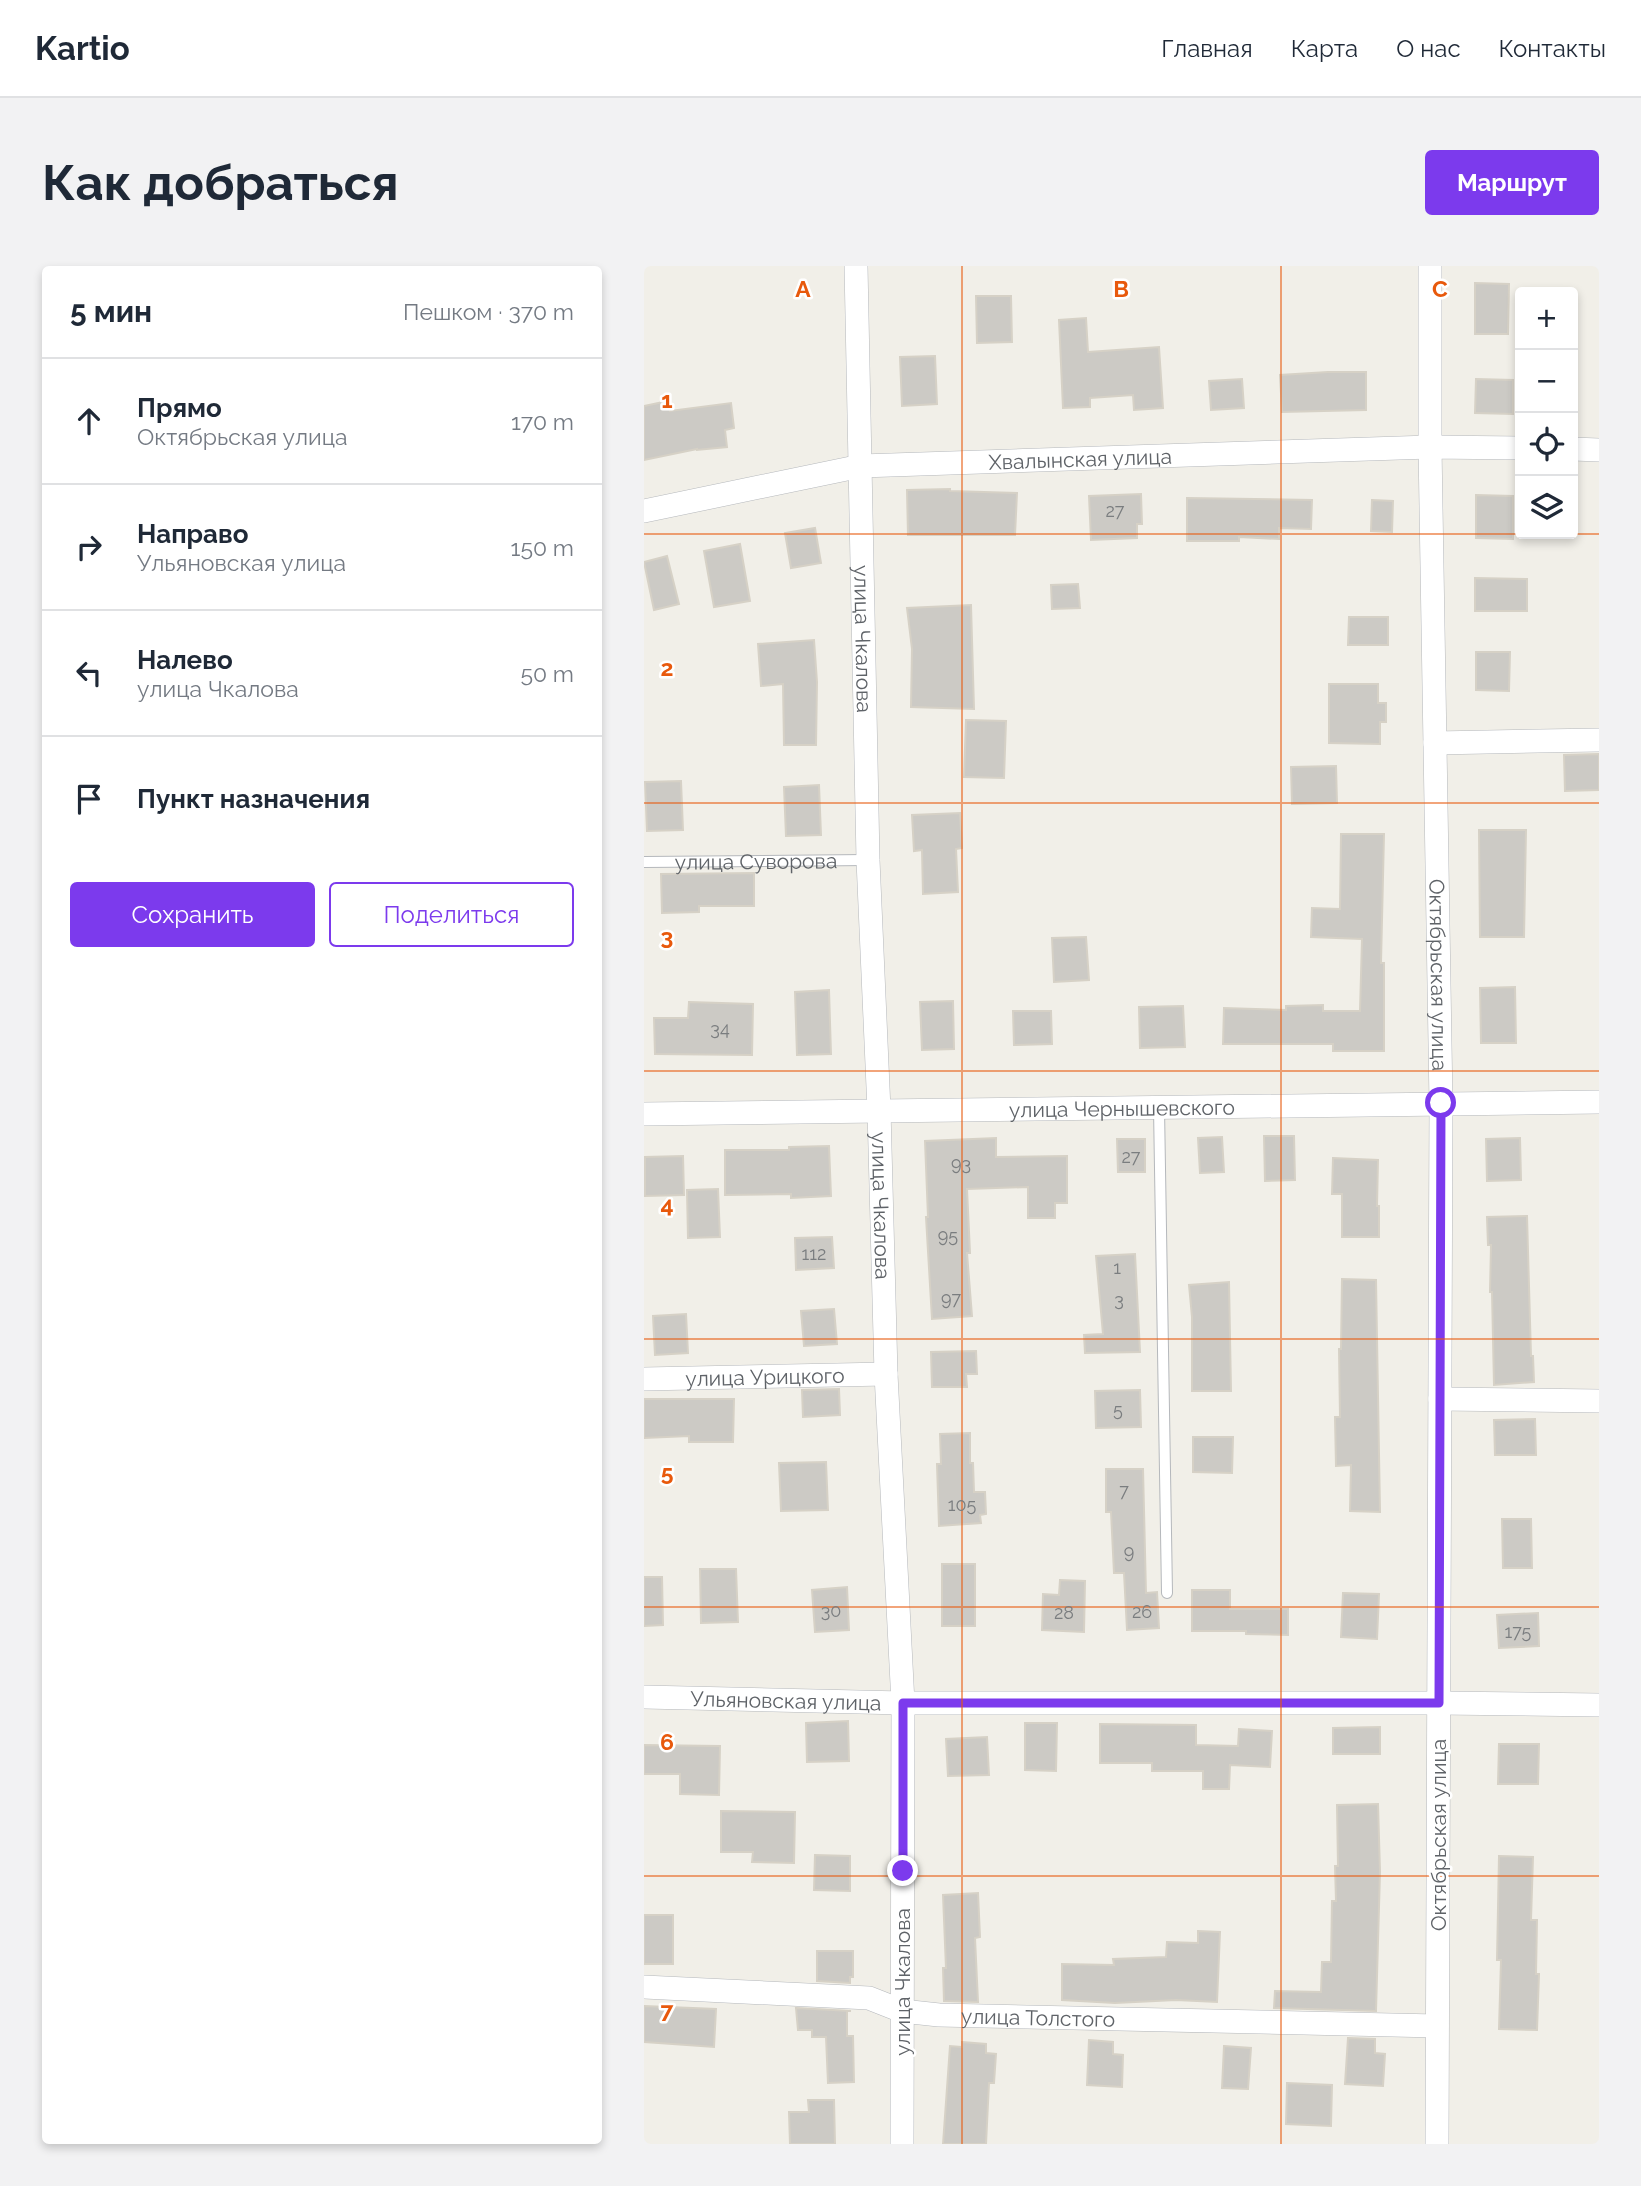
<!DOCTYPE html>
<html lang="ru">
<head>
<meta charset="utf-8">
<style>
	body { margin:0; font-family:Raleway,sans-serif; background:#f2f2f3; color:#1f2937 }
	.controls { position:absolute; right:21px; top:21px; display:grid; overflow:hidden; border-radius:7px; box-shadow:0 4px 10px #0003 }
	.controls button { width:63px; height:63px; display:grid; place-items:center; padding:0; border:0; border-bottom:2px solid #e0e1e3; background:#fff; color:#1f2937; font:35px sans-serif }
	.stop { position:absolute; width:21px; height:21px; margin:-16px; border:5px solid #7c3aed; border-radius:50%; background:#fff }
	.stop.end { background:#7c3aed; border-color:#fff; box-shadow:0 2px 7px #0008 }
	.list { margin:0; padding:0; list-style:none }
	h2 { display:flex; justify-content:space-between; align-items:center; height:91px; margin:0; padding:0 28px; font-size:30px }
	h2 small { font-size:23px; font-weight:400; color:#747a83 }
	.list li { display:grid; grid-template-columns:46px 1fr auto; gap:21px; align-items:center; box-sizing:border-box; height:126px; padding:0 28px; border-top:2px solid #e0e1e3 }
	.list b { display:block; font-size:26px; white-space:nowrap }
	.list p { margin:0; font-size:23px; white-space:nowrap; color:#747a83 }
	.list em { font-size:23px; font-style:normal; color:#747a83 }
	.actions { display:flex; gap:14px; padding:21px 28px }
	.actions a { flex:1; padding:16px 0; border:2px solid #7c3aed; border-radius:7px; text-align:center; font-size:24px; color:#7c3aed }
	.actions .main { background:#7c3aed; color:#fff }
	.icon { flex:none; width:38px; height:38px; fill:none; stroke:currentColor; stroke-width:2; stroke-linecap:round; stroke-linejoin:round }
	.map { position:relative; flex:none; width:955px; height:1878px; overflow:hidden; border-radius:7px }
	header { display:flex; align-items:center; gap:42px; box-sizing:border-box; height:98px; padding:0 35px; background:#fff; border-bottom:2px solid #e0e1e3 }
	header strong { font-size:33px }
	nav { display:flex; gap:38px; margin-inline-start:auto; font-size:24px }
	.intro { display:flex; align-items:center; justify-content:space-between; box-sizing:border-box; height:168px; padding:0 42px }
	h1 { margin:0; font-size:49px }
	.button { padding:18px 32px; border-radius:7px; background:#7c3aed; color:#fff; font-size:24px; font-weight:700 }
	main { display:flex; gap:42px; padding:0 42px }
	aside { flex:1; background:#fff; border-radius:7px; box-shadow:0 4px 10px #0003 }
	.map>svg:first-child { display:block }
	.building { fill:#cccac5; stroke:#d6d1c6; stroke-width:2 }
	.lines { fill:none; stroke-linecap:round; stroke-linejoin:round }
	.lane-casing { stroke:#b5b8bc; stroke-width:12 }
	.street-casing { stroke:#b5b8bc; stroke-width:24 }
	.lane { stroke:#fff; stroke-width:10 }
	.street { stroke:#fff; stroke-width:23 }
	.route { stroke:#7c3aed; stroke-width:9 }
	.grid { fill:none; stroke:#e8590c; stroke-width:2; stroke-opacity:0.55 }
	.labels { text-anchor:middle; dominant-baseline:central; stroke-width:5; stroke-linejoin:round; paint-order:stroke }
	.number-label { font-size:18px; fill:#7a7d7f }
	.street-label { font-size:21px; fill:#5f6368; stroke:#fff }
	.grid-label { font-size:23px; text-anchor:middle; font-weight:bold; fill:#e8590c; stroke:#fff; stroke-width:5; stroke-linejoin:round; paint-order:stroke }
</style>
</head>
<body>
<header>
<strong>Kartio</strong>
<nav><a>Главная</a><a>Карта</a><a>О нас</a><a>Контакты</a></nav>
</header>
<div class="intro"><h1>Как добраться</h1><a class="button">Маршрут</a></div>
<main>
<aside>
<h2>5 мин<small>Пешком · 370 m</small></h2>
<ul class="list">
<li><svg class="icon" aria-label="ahead" viewBox="0 0 24 24"><path d="M12 20V5M6 11l6-6 6 6"/></svg><div><b>Прямо</b><p>Октябрьская улица</p></div><em>170 m</em></li>
<li><svg class="icon" aria-label="right" viewBox="0 0 24 24"><path d="M7 20v-9h11M14 6l5 5-5 5"/></svg><div><b>Направо</b><p>Ульяновская улица</p></div><em>150 m</em></li>
<li><svg class="icon" aria-label="left" viewBox="0 0 24 24"><path d="M17 20v-9H6M10 6l-5 5 5 5"/></svg><div><b>Налево</b><p>улица Чкалова</p></div><em>50 m</em></li>
<li><svg class="icon" aria-label="arrive" viewBox="0 0 24 24"><path d="M6 21V4h12l-3 4 3 4H6"/></svg><div><b>Пункт назначения</b></div></li>
</ul>
<div class="actions"><a class="main">Сохранить</a><a>Поделиться</a></div>
</aside>
<div class="map">
<svg width="955" height="1878" viewBox="0 0 955 1878">
	<rect width="100%" height="100%" fill="#f1efe8"/>
	<!-- building -->
	<g class="building">
		<path d="M831,17L865,18L864,68H831Z"/>
		<path d="M332,30H367L368,76L333,77Z"/>
		<path d="M442,52L444,86L515,81L519,142L490,144L489,129L446,132V141L419,142L415,54Z"/>
		<path d="M291,90L293,138L258,140L256,91Z"/>
		<path d="M684,106H722V144L638,146L636,109Z"/>
		<path d="M598,113L600,142L567,144L565,115Z"/>
		<path d="M832,113L869,114V148L831,147Z"/>
		<path d="M24,135L26,145L87,137L90,162L81,164L83,181L53,184V183L0,194V140Z"/>
		<path d="M306,223V225L373,227L371,269H264L263,224Z"/>
		<path d="M497,228L498,258H493V272L447,274L445,230Z"/>
		<path d="M832,229L869,230V273L832,272Z"/>
		<path d="M543,232L668,234L667,263L635,262V273L595,271V275H543Z"/>
		<path d="M728,234L749,235L748,266L727,265Z"/>
		<path d="M171,262L177,297L147,302L141,267Z"/>
		<path d="M96,278L106,335L70,341L60,285Z"/>
		<path d="M23,290L35,338L10,344L0,296Z"/>
		<path d="M831,312L883,313V345H831Z"/>
		<path d="M434,318L436,342L408,343L407,319Z"/>
		<path d="M327,339L330,443L267,441L268,383L263,342Z"/>
		<path d="M705,351H744V379H704Z"/>
		<path d="M170,374L173,416L172,479H140L139,418L117,420L114,378Z"/>
		<path d="M832,386H866L865,425L832,424Z"/>
		<path d="M685,418H734V437H742V456H736V478L685,477Z"/>
		<path d="M322,454L362,455L360,512L320,511Z"/>
		<path d="M955,488V524L921,525L920,489Z"/>
		<path d="M692,500L693,537L648,538L647,501Z"/>
		<path d="M37,515L39,564L3,565L1,516Z"/>
		<path d="M175,519L177,569L142,570L140,521Z"/>
		<path d="M316,547L318,582L312,583L314,626L279,628L278,584L270,585L268,549Z"/>
		<path d="M835,564H882L880,671H836Z"/>
		<path d="M697,568H740L737,697H740V785H689V778H579L580,742L642,744V740L679,739V745H716L718,673L667,671L668,642L696,643Z"/>
		<path d="M110,607V640H55V646L18,647L17,608Z"/>
		<path d="M442,671L445,714L410,716L408,672Z"/>
		<path d="M871,721L872,777H837L836,722Z"/>
		<path d="M185,724L187,788L153,789L151,726Z"/>
		<path d="M309,735L310,783L278,784L276,736Z"/>
		<path d="M45,736L109,738L108,789L11,788L10,752H44Z"/>
		<path d="M539,740L541,781L496,782L495,741Z"/>
		<path d="M369,745H407L408,778L370,779Z"/>
		<path d="M620,870H650L651,914L621,915Z"/>
		<path d="M578,871L580,906L556,907L554,872Z"/>
		<path d="M352,872V891L423,890V937H411V952H384V921L323,923L326,987H323L328,1050L288,1053L282,951H284L281,875Z"/>
		<path d="M876,872L877,914L843,915L842,873Z"/>
		<path d="M473,873H501V906H474Z"/>
		<path d="M185,880L187,930L147,932V928L81,929V884H145V881Z"/>
		<path d="M39,890L40,929L1,930V891Z"/>
		<path d="M689,892L734,894L733,940H735V971H698V928H688Z"/>
		<path d="M74,923L76,971L44,972L43,924Z"/>
		<path d="M883,950L887,1090H889L890,1116L850,1119L848,1026H846L847,979H844L843,951Z"/>
		<path d="M188,971L190,1002L152,1004L151,972Z"/>
		<path d="M491,988L496,1086L441,1087L440,1069L459,1068L452,990Z"/>
		<path d="M698,1013L732,1014L736,1246L706,1245L707,1199L692,1200L691,1151H696L695,1083H697Z"/>
		<path d="M585,1016L587,1125H548V1051L545,1019Z"/>
		<path d="M190,1043L193,1078L160,1080L157,1045Z"/>
		<path d="M42,1048L44,1087L11,1089L9,1050Z"/>
		<path d="M332,1085L333,1108H322L323,1121H288L287,1086Z"/>
		<path d="M195,1123L196,1149L159,1151L158,1124Z"/>
		<path d="M496,1124L497,1161L452,1162L451,1125Z"/>
		<path d="M0,1133H90L89,1176H45V1170L0,1172Z"/>
		<path d="M891,1153L892,1189H851L850,1154Z"/>
		<path d="M326,1167V1197H329L330,1226H341L342,1248L336,1249L337,1257L295,1260L293,1198H297L296,1168Z"/>
		<path d="M549,1171H589L588,1207L549,1206Z"/>
		<path d="M182,1196L184,1244L137,1245L135,1197Z"/>
		<path d="M462,1203H499L502,1327L513,1326L515,1362L483,1364L480,1307H470L467,1246H462Z"/>
		<path d="M858,1253H887L888,1302H859Z"/>
		<rect x="298" y="1298" width="33" height="62"/>
		<path d="M56,1303H92L94,1356L57,1357Z"/>
		<path d="M0,1311H18L19,1359L0,1360Z"/>
		<path d="M416,1314L441,1315L440,1366L398,1364L399,1328L415,1329Z"/>
		<path d="M203,1321L205,1364L171,1366L168,1324Z"/>
		<path d="M548,1324H586V1343H644V1369L602,1368V1365H548Z"/>
		<path d="M699,1327L735,1328L733,1373L697,1371Z"/>
		<path d="M894,1347L895,1380L855,1382L853,1349Z"/>
		<path d="M204,1455L205,1495L163,1496L162,1457Z"/>
		<path d="M381,1457H413L412,1505L381,1504Z"/>
		<path d="M456,1458L552,1459V1479L594,1480L595,1463L628,1465L626,1501L586,1499L585,1523H559V1505H508V1497H456Z"/>
		<path d="M736,1461V1488H689V1462Z"/>
		<path d="M343,1471L345,1509L304,1510L302,1473Z"/>
		<path d="M855,1478H895L894,1518H854Z"/>
		<path d="M0,1479L76,1480L75,1529L36,1528V1508H0Z"/>
		<path d="M734,1538L736,1606L732,1745L630,1742L631,1725L677,1726L678,1696H687L688,1635H692L691,1600H694L693,1539Z"/>
		<path d="M77,1545L151,1546L150,1597L108,1596L109,1586H77Z"/>
		<path d="M171,1589L206,1590V1625L170,1624Z"/>
		<path d="M855,1590L889,1591L887,1654H893L892,1708H895L893,1764L855,1763L857,1694H853Z"/>
		<path d="M334,1627L336,1671L331,1672L334,1736L300,1735L299,1702H302L299,1629Z"/>
		<rect x="0" y="1649" width="29" height="49"/>
		<path d="M554,1665L576,1666L573,1736L532,1734L471,1737L418,1734V1698L470,1699L469,1693L522,1691L523,1676L554,1677Z"/>
		<path d="M173,1685H209V1711H206V1717L173,1715Z"/>
		<path d="M0,1740L72,1743L70,1781L0,1776Z"/>
		<path d="M152,1742L207,1745H203V1770H209L210,1816L184,1817L182,1771H168V1764H154Z"/>
		<path d="M704,1772L731,1773V1787L741,1788L739,1820L701,1818Z"/>
		<path d="M445,1774L469,1776V1788L479,1789L478,1821L443,1819Z"/>
		<path d="M318,1776L342,1778V1787L352,1788L350,1817H345L342,1878H299L306,1780L318,1781Z"/>
		<path d="M580,1780L607,1782L604,1823L578,1822Z"/>
		<path d="M643,1817L688,1819L687,1860L642,1858Z"/>
		<path d="M164,1834H190L191,1878H146L145,1846H165Z"/>
	</g>
	<g class="lines">
		<!-- lane casing -->
		<g class="lane-casing">
			<g id="lane">
				<path id="s1" d="M0,596L224,594"/>
				<path d="M515,842L523,1327"/>
			</g>
		</g>
		<!-- street casing -->
		<g class="street-casing">
			<g id="street">
				<path id="s2" d="M212,0L224,594L235,844L242,1108L259,1437L258,1878"/>
				<path id="s3" d="M786,0V181L797,837L793,1878"/>
				<path d="M929,183L955,184"/>
				<path id="s4" d="M0,245L217,200L786,181L876,182"/>
				<path d="M791,477L955,474"/>
				<path id="s5" d="M0,848L955,836"/>
				<path id="s6" d="M0,1113L242,1108"/>
				<path d="M796,1133L955,1135"/>
				<path id="s7" d="M0,1431L259,1437H795L955,1439"/>
				<path id="s8" d="M0,1721L225,1732L258,1745L295,1749L793,1760"/>
			</g>
		</g>
		<!-- lane -->
		<use href="#lane" class="lane"/>
		<!-- street -->
		<use href="#street" class="street"/>
	</g>
	<g class="lines">
		<!-- route -->
		<path class="route" d="M259,1605V1437H795L797,837"/>
	</g>
	<!-- grid -->
	<path class="grid" d="M318,0V1878M637,0V1878M0,268H955M0,537H955M0,805H955M0,1073H955M0,1341H955M0,1610H955"/>
	<g class="labels">
		<!-- number labels -->
		<g class="number-label">
			<text x="471" y="244">27</text>
			<text x="76" y="762">34</text>
			<text x="487" y="890">27</text>
			<text x="317" y="897">93</text>
			<text x="304" y="969">95</text>
			<text x="170" y="987">112</text>
			<text x="473" y="1001">1</text>
			<text x="307" y="1032">97</text>
			<text x="475" y="1033">3</text>
			<text x="474" y="1143">5</text>
			<text x="480" y="1224">7</text>
			<text x="318" y="1238">105</text>
			<text x="485" y="1285">9</text>
			<text x="187" y="1344">30</text>
			<text x="498" y="1345">26</text>
			<text x="420" y="1346">28</text>
			<text x="874" y="1365">175</text>
		</g>
		<!-- street labels -->
		<g class="street-label">
			<text stroke="none"><textPath href="#s4" startOffset="441">Хвалынская улица</textPath></text>
			<text stroke="none"><textPath href="#s2" startOffset="373">улица Чкалова</textPath></text>
			<text stroke="none"><textPath href="#s1" startOffset="112">улица Суворова</textPath></text>
			<text stroke="none"><textPath href="#s3" startOffset="709">Октябрьская улица</textPath></text>
			<text stroke="none"><textPath href="#s5" startOffset="478">улица Чернышевского</textPath></text>
			<text stroke="none"><textPath href="#s2" startOffset="940">улица Чкалова</textPath></text>
			<text stroke="none"><textPath href="#s6" startOffset="121">улица Урицкого</textPath></text>
			<text stroke="none"><textPath href="#s7" startOffset="142">Ульяновская улица</textPath></text>
			<text transform="translate(794 1569) rotate(-90)">Октябрьская улица</text>
			<text transform="translate(258 1716) rotate(-90)">улица Чкалова</text>
			<text stroke="none"><textPath href="#s8" startOffset="397">улица Толстого</textPath></text>
		</g>
	</g>
	<g class="grid-label">
		<text x="159" y="31">A</text>
		<text x="477" y="31">B</text>
		<text x="796" y="31">C</text>
		<text x="23" y="142">1</text>
		<text x="23" y="410">2</text>
		<text x="23" y="679">3</text>
		<text x="23" y="947">4</text>
		<text x="23" y="1215">5</text>
		<text x="23" y="1484">6</text>
		<text x="23" y="1752">7</text>
	</g>
</svg>
<div class="controls">
<button>+</button>
<button>−</button>
<button><svg class="icon" aria-label="locate" viewBox="0 0 24 24"><circle cx="12" cy="12" r="6"/><path d="M12 2v4M12 18v4M2 12h4M18 12h4"/></svg></button>
<button><svg class="icon" aria-label="layers" viewBox="0 0 24 24"><path d="M12 4l9 5-9 5-9-5zM3 14l9 5 9-5"/></svg></button>
</div>
<div class="stop" style="left:797px;top:837px"></div>
<div class="stop end" style="left:259px;top:1605px"></div>
</div>
</main>
</body>
</html>
